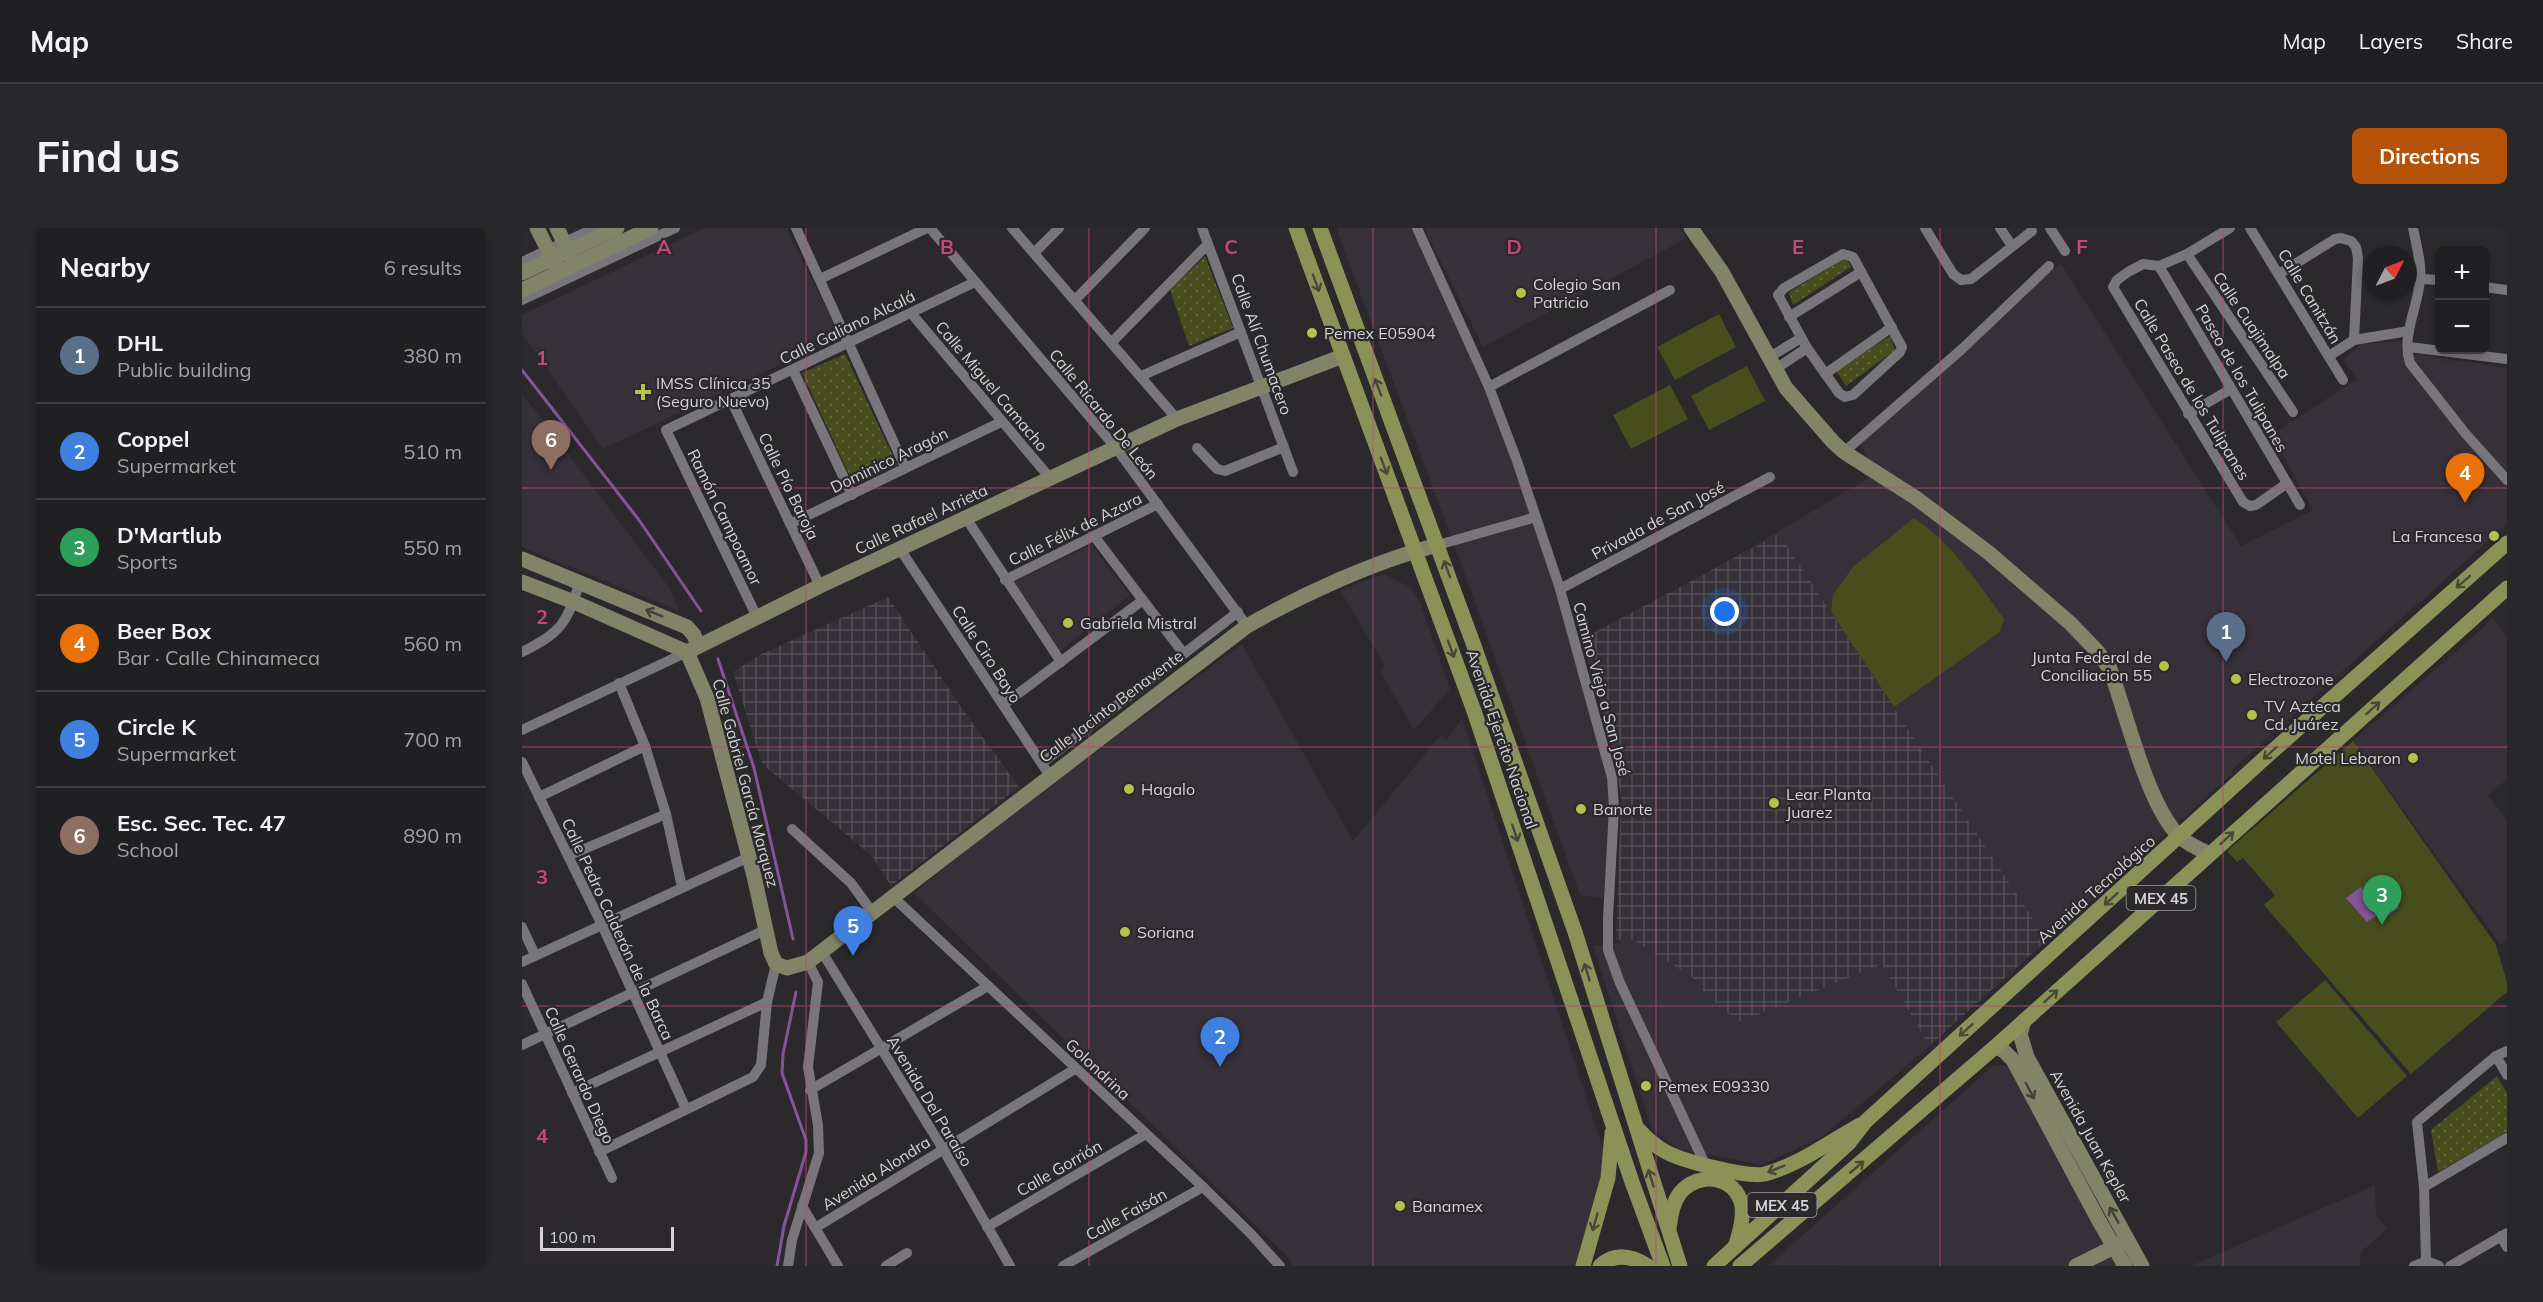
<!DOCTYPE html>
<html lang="en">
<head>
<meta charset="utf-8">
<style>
	body { margin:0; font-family:Mulish,sans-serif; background:#28272a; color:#f1f3f6 }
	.controls { position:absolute; right:18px; top:18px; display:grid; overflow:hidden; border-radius:9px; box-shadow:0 3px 9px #0003 }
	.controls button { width:54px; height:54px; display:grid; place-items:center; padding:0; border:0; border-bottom:2px solid #3d3d3f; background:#201f21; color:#f1f3f6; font:30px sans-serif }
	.compass { position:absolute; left:1841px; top:18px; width:54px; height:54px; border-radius:50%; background:#201f21; box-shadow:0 3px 9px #0003; rotate:48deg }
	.scale { position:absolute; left:18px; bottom:15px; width:134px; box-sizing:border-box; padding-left:6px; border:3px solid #d4d2d4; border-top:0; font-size:16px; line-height:21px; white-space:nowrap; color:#d4d2d4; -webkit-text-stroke:4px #2b292c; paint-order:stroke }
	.you { position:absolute; left:1203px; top:384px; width:21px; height:21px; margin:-15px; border:4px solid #fff; border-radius:50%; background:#1a73e8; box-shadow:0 0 0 9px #1a73e833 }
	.badge { display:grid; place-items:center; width:39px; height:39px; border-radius:50%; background:#b45309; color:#fff; font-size:20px; font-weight:700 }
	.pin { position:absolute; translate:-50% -50px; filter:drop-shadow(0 2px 3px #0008) }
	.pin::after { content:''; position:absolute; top:32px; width:21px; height:18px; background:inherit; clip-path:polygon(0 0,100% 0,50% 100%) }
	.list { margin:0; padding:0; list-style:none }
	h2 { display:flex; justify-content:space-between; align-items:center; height:78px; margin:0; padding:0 24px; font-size:26px }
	h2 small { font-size:20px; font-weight:400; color:#a2a2a5 }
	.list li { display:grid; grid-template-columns:39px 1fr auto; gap:18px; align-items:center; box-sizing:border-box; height:96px; padding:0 24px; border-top:2px solid #3d3d3f }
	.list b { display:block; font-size:22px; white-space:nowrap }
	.list p { margin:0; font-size:20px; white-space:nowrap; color:#a2a2a5 }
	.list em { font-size:20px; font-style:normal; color:#a2a2a5 }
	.map { position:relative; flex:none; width:1985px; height:1038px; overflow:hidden; border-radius:9px }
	header { display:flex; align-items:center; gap:36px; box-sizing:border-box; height:84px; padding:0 30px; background:#201f21; border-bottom:2px solid #3d3d3f }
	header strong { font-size:28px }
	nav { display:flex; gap:33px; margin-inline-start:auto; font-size:21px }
	.intro { display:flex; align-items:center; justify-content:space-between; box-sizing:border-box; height:144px; padding:0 36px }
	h1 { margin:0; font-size:42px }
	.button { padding:15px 27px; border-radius:9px; background:#b45309; color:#fff; font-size:21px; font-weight:700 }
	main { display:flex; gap:36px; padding:0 36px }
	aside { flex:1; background:#201f21; border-radius:9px; box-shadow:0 3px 9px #0003 }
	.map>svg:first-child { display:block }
	.built { fill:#363139 }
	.industrial { fill:url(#industrial-grid) }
	.green { fill:#474d1d }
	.park { fill:url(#park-dots) }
	.water { fill:#835598 }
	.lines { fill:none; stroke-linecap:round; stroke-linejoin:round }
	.stream { stroke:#835598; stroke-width:3 }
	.street { stroke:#78767a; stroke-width:10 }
	.secondary { stroke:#828469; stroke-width:15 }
	.primary { stroke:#8b9258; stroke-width:15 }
	.oneway { stroke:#484839 }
	.oneway2 { stroke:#41403b }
	.grid { fill:none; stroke:#c64679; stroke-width:1.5; stroke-opacity:0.55 }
	.poi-dot { fill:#b4c24a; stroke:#2b292c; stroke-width:2 }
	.labels { text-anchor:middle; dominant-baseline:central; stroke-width:4.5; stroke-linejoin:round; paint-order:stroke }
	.shield { fill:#2b292c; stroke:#a19fa2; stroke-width:1.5 }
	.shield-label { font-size:15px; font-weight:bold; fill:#d4d2d4 }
	.poi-label { font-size:16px; fill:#d4d2d4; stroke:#2b292c; text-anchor:start }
	.street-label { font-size:16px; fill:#d4d2d4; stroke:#2b292c }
	.grid-label { font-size:20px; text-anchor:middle; font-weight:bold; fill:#c64679; stroke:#2b292c; stroke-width:4.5; stroke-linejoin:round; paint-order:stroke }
</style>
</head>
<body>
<header>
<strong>Map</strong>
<nav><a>Map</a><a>Layers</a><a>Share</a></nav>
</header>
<div class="intro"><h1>Find us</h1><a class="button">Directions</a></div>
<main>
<aside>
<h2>Nearby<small>6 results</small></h2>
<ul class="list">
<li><span class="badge" style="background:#5c6f8a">1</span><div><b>DHL</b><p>Public building</p></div><em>380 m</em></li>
<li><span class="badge" style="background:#3f7fe0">2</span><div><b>Coppel</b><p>Supermarket</p></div><em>510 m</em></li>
<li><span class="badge" style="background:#2e9e5b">3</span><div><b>D'Martlub</b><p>Sports</p></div><em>550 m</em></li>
<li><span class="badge" style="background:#e8710a">4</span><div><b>Beer Box</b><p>Bar · Calle Chinameca</p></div><em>560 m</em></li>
<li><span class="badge" style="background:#3f7fe0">5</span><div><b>Circle K</b><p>Supermarket</p></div><em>700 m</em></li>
<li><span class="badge" style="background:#8d6e63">6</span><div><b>Esc. Sec. Tec. 47</b><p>School</p></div><em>890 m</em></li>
</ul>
</aside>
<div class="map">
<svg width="1985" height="1038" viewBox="0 0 1985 1038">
	<defs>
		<pattern id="industrial-grid" width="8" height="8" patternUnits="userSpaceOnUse" patternTransform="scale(1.5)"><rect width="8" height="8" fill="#363139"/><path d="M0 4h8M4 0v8" fill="none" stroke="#524e55"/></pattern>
		<pattern id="park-dots" width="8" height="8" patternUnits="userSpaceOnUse" patternTransform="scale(1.5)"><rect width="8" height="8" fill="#474d1d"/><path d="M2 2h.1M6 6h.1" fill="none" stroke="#61663d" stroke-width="1.8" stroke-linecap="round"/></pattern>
	</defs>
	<rect width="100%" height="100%" fill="#2b292c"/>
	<!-- built -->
	<g class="built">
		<path d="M182,0H264L318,108L81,221L0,105V87Z"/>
		<path d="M814,0H897L983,203L1062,453L1085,555L1090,580L1081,671L1058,667L936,327Z"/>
		<path d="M902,0H1157L1165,10L961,119Z"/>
		<path d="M1539,36L1719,318L1791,282L1749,207L1835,151L1821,131L1840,116L1883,113L1896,126L1985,140V296L1710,542L1711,545L1407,819L1300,909L1240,937L1157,921L1130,902L1071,718L1097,715L1108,574L1068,414L1352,247L1339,216L1510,55Z"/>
		<path d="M0,165L149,362L157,383L0,319Z"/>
		<path d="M569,317L608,367L537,424L492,354Z"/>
		<path d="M862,346L888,359L898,374L928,461L892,502L858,443L863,438L818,362Z"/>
		<path d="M1970,389L1985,409V551L1966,567L1985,592V710L1979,717L1831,513L1963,398Z"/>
		<path d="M720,416L831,613L919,507L924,513L940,490L1081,921V941L1053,1038H772L766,1029L392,665L479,594Z"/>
		<path d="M1472,837L1490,839L1599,1038L1247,1037Z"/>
		<path d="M1853,957L1854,987L1865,1001L1839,1024L1838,1038H1669Z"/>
	</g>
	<!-- industrial -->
	<g class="industrial">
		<path d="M1257,306L1525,712L1407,818L1360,736L1217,794L1186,769L1170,749L1110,711L1094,712L1099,569L1091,521L1060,411Z"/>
		<path d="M366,369L439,479L497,559L369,658L350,628L240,536L211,444L237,427Z"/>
	</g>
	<!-- green -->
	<g class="green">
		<path d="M1197,86L1214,119L1153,152L1135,119Z"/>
		<path d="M1225,138L1243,173L1187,202L1169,168Z"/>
		<path d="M1148,157L1166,191L1109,221L1091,187Z"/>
		<path d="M1392,290C1430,315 1456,355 1482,391L1478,404L1372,479L1309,384L1311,367L1331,339Z"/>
		<path d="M1831,513L1974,717L1985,754V764L1889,846L1742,677L1753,667L1721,630L1715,634L1705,623Z"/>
		<path d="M1803,752L1885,848L1836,890L1754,794Z"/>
	</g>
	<!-- park -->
	<g class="park">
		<path d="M683,28L711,100L667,118L648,62Z"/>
		<path d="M1324,30L1329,39L1271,77L1267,64Z"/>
		<path d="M1368,108L1373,122L1324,158L1314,143Z"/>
		<path d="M323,126L375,237L332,257L280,145Z"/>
		<path d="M1975,848L1985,865V904L1916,944L1909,902Z"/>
	</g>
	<!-- water -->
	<path class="water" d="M1839,659L1855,678L1868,669L1877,679L1865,689L1859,684L1845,694L1824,670Z"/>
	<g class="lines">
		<!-- stream -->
		<g class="stream">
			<path d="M0,142L117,292L179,383"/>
			<path d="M196,431L232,540L271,711"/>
			<path d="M255,1038L262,998L284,924V912L260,845L261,826L274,764"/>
		</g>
		<!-- street -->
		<g class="street">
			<path d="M274,0L383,239"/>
			<path d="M408,0L594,220L725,398"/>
			<path d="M490,0L655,191"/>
			<path d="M680,0L771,244"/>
			<path d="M895,0L967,159L995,233L1038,361L1090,550L1092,580L1086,689V722L1098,755L1183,936"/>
			<path d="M1403,0L1431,46L1439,52L1449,51L1510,3"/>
			<path d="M1478,0L1490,18"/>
			<path d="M1528,0L1543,23"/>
			<path d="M1708,0L1665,26L1637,38L1621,36L1606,44L1595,52L1591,59L1721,274L1728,278L1734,277L1764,256"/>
			<path d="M1728,0L1821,152"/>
			<path d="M1891,0C1894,16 1900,36 1898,52C1896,79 1879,108 1888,135L1943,205L1985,252"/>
			<path d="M512,25L537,0"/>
			<path d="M1321,26L1331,29L1380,119L1378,124L1331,167L1323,169L1317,165L1285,120L1256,67L1262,60Z"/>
			<path d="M1665,26L1771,184"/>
			<path d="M0,34L73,0"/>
			<path d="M1637,38L1778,277"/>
			<path d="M1757,46L1813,11L1819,10L1829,13L1834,19L1836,30L1832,112L1807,128"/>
			<path d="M298,51L405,0"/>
			<path d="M1899,51L1918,52"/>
			<path d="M1962,59L1985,62"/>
			<path d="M0,72L153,0"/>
			<path d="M553,72L623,0"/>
			<path d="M389,85L528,250"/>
			<path d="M1267,89L1339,44"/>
			<path d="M1832,112L1887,103"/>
			<path d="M590,114L686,16"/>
			<path d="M1887,119L1985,131"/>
			<path d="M1246,130L1279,110"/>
			<path d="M271,142L330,267"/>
			<path d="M1252,142L1285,120"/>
			<path d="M1303,146L1370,99"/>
			<path d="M619,148L719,104"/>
			<path d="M967,159L1148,62"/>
			<path d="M209,172L298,358"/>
			<path d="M1666,186L1709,161"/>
			<path d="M675,220L695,241L703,243L762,219"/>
			<path d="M1322,224L1440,121L1527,38"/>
			<path d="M444,290L539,434"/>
			<path d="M268,296L479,194"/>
			<path d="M572,308L662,426"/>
			<path d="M916,317L1014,289"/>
			<path d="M378,321L528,548"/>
			<path d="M483,352L636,276"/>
			<path d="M1038,361L1248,249"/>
			<path d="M235,389L144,202L453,54"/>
			<path d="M0,424C38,405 45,396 57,356"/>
			<path d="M97,455L123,518L144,586L160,659"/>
			<path d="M481,477L621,372"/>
			<path d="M0,502L165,424"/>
			<path d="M0,534L80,697L164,881"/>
			<path d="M520,535L716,384"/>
			<path d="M17,569L123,518"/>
			<path d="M270,601L329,655L350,684"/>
			<path d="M46,628L144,586"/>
			<path d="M370,668L681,959L728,1005L758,1038"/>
			<path d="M0,699L13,727"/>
			<path d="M300,724L421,921L488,1038"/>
			<path d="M0,734L227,629"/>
			<path d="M0,756L90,950"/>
			<path d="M0,817L245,701"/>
			<path d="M1974,828L1985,847"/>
			<path d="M288,862L466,758"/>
			<path d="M50,865L245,774"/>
			<path d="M77,924L231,849L239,837L245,774L254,736"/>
			<path d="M1902,959L1985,910"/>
			<path d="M280,978L316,1038"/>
			<path d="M465,999L624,906"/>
			<path d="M293,1000L553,841"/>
			<path d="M1979,1008L1985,1019"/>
			<path d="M1904,1033L1902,959L1895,894L1974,828L1985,823"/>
			<path d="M266,1038L270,1012L297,925L296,897L286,839L296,754L286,734"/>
			<path d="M364,1038L385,1025"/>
			<path d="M541,1038L681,959"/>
			<path d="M1892,1038L1904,1033L1917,1038"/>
			<path d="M1928,1038L1985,1005"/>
		</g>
		<!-- secondary -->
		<g class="secondary">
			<path d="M15,0L35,40"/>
			<path d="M35,0L50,31"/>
			<path d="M1169,0L1200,44L1264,160L1311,214L1322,224L1394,270L1467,325L1548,395L1575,423L1588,441C1604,485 1625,575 1656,607C1665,616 1677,621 1688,626"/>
			<path d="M0,45L95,0"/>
			<path d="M0,62L129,0"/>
			<path d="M0,331L165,399L172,407L176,418"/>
			<path d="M0,354L52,374L165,424L185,470L232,648L249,725L254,736L265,740L286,734L725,398C781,366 853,333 916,317"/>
			<path d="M165,424L298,358L655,191L821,128"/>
			<path d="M1502,793L1498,806L1505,829L1620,1038"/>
			<path d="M1473,819L1482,823L1491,832L1576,991L1603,1038"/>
			<path d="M1554,1038L1600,1015"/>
		</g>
		<!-- primary -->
		<g class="primary">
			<path d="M774,0L952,483L1110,954L1141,1038"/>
			<path d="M798,0L951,415L1053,704L1158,1038"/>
			<path d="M1116,901C1124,910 1133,918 1144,924C1161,933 1225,950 1243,946C1277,937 1307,914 1338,897"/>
			<path d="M1147,1000C1149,988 1150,976 1158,965C1176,943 1214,947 1220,978C1222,991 1217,1007 1213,1019"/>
			<path d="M1061,1038L1086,950L1090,905"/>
			<path d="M1078,1038C1093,1024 1110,1028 1126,1038"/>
			<path d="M1192,1038L1327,915L1343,894L1745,528L1985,315"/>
			<path d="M1218,1038L1473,819L1985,360"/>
		</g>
	</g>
	<!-- one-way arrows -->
	<defs><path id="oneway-shaft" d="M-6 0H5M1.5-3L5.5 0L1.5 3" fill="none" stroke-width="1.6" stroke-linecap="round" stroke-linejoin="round" transform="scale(1.5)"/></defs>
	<g class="oneway">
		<use href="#oneway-shaft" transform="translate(794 55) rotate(70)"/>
		<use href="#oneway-shaft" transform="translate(856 159) rotate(-111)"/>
		<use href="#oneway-shaft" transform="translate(862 238) rotate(70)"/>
		<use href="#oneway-shaft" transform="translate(925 341) rotate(-110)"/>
		<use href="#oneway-shaft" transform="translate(1941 354) rotate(139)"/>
		<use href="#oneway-shaft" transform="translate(929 421) rotate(70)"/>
		<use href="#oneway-shaft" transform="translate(1851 480) rotate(-42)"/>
		<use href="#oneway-shaft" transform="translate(1748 525) rotate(138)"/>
		<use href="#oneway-shaft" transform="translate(993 605) rotate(72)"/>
		<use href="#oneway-shaft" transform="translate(1705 610) rotate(-42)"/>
		<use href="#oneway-shaft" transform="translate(1589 671) rotate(138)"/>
		<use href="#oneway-shaft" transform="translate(1065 744) rotate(-107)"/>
		<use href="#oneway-shaft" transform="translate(1529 768) rotate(-42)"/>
		<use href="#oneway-shaft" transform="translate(1444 802) rotate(138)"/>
		<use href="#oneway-shaft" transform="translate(1335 939) rotate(-40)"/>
		<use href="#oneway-shaft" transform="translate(1254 941) rotate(158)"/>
		<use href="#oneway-shaft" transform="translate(1129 950) rotate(-107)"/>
		<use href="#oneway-shaft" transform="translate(1073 994) rotate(106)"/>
	</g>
	<g class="oneway2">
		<use href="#oneway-shaft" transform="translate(132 385) rotate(-158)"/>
		<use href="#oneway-shaft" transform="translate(1508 863) rotate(62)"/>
		<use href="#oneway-shaft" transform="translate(1592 987) rotate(-119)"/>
	</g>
	<!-- grid -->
	<path class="grid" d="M284,0V1038M567,0V1038M851,0V1038M1134,0V1038M1418,0V1038M1701,0V1038M0,260H1985M0,519H1985M0,778H1985"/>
	<!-- markers -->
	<g class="poi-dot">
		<circle cx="999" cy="65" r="6"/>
		<circle cx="790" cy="105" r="6"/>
		<path d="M118 155h6v6h6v6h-6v6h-6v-6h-6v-6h6z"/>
		<circle cx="1972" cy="308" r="6"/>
		<circle cx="546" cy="395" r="6"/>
		<circle cx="1642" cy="438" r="6"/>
		<circle cx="1714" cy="451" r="6"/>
		<circle cx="1730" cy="487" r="6"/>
		<circle cx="1891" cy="530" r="6"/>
		<circle cx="607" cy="561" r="6"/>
		<circle cx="1252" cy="575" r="6"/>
		<circle cx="1059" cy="581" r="6"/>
		<circle cx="603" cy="704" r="6"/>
		<circle cx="1124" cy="858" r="6"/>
		<circle cx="878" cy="978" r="6"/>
	</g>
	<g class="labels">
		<!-- shield labels -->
		<g class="shield">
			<rect x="1604.5" y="658" width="69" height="24" rx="4.5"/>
			<rect x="1225.5" y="965" width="69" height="24" rx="4.5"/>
		</g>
		<g class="shield-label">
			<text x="1639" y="670">MEX 45</text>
			<text x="1260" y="977">MEX 45</text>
		</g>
		<!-- poi labels -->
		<g class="poi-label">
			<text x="1011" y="56">Colegio San<tspan x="1011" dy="18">Patricio</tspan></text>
			<text x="802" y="105">Pemex E05904</text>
			<text x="134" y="155">IMSS Clínica 35<tspan x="134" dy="18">(Seguro Nuevo)</tspan></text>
			<text x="1960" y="308" text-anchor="end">La Francesa</text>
			<text x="558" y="395">Gabriela Mistral</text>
			<text x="1630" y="429" text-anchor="end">Junta Federal de<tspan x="1630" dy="18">Conciliacion 55</tspan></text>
			<text x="1726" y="451">Electrozone</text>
			<text x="1742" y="478">TV Azteca<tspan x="1742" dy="18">Cd. Juárez</tspan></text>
			<text x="1879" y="530" text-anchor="end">Motel Lebaron</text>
			<text x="619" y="561">Hagalo</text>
			<text x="1264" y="566">Lear Planta<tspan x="1264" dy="18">Juarez</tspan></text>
			<text x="1071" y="581">Banorte</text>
			<text x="615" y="704">Soriana</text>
			<text x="1136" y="858">Pemex E09330</text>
			<text x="890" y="978">Banamex</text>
		</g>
		<!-- street labels -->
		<g class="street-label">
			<text transform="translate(1788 68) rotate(59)">Calle Canitzán</text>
			<text transform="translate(1730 97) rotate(56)">Calle Cuajimalpa</text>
			<text transform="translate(325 99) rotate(-26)">Calle Galiano Alcalá</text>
			<text transform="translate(740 116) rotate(70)">Calle Alí Chumacero</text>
			<text transform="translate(1720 150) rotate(60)">Paseo de los Tulipanes</text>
			<text transform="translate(470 158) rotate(50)">Calle Miguel Camacho</text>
			<text transform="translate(1670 161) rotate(59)">Calle Paseo de los Tulipanes</text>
			<text transform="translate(582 186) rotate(51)">Calle Ricardo De León</text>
			<text transform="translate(367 232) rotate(-26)">Dominico Aragón</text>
			<text transform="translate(267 258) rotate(64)">Calle Pío Baroja</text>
			<text transform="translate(203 289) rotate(64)">Ramón Campoamor</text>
			<text transform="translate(399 291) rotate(-25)">Calle Rafael Arrieta</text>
			<text transform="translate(1136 292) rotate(-28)">Privada de San José</text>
			<text transform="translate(553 301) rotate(-26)">Calle Félix de Azara</text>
			<text transform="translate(465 426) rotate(57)">Calle Ciro Bayo</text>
			<text transform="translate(1080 461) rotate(75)">Camino Viejo a San José</text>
			<text transform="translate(589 478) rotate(-37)">Calle Jacinto Benavente</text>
			<text transform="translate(980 511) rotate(71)">Avenida Ejercito Nacional</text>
			<text transform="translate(224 555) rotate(75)">Calle Gabriel García Marquez</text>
			<text transform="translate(1574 661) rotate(-42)">Avenida Tecnológico</text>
			<text transform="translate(96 701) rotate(65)">Calle Pedro Calderón de la Barca</text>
			<text transform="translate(576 841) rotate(43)">Golondrina</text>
			<text transform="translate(58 847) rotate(66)">Calle Gerardo Diego</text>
			<text transform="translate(408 873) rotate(59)">Avenida Del Paraíso</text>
			<text transform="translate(1569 908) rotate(61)">Avenida Juan Kepler</text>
			<text transform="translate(537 940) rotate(-30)">Calle Gorrión</text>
			<text transform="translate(354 945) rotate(-32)">Avenida Alondra</text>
			<text transform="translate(604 986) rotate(-29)">Calle Faisán</text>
		</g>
	</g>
	<g class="grid-label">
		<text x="142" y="26">A</text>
		<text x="425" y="26">B</text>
		<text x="709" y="26">C</text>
		<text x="992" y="26">D</text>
		<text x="1276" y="26">E</text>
		<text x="1560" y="26">F</text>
		<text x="20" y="137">1</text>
		<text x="20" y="396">2</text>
		<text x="20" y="656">3</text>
		<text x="20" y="915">4</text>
	</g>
</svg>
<div class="controls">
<button>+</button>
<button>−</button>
</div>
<svg class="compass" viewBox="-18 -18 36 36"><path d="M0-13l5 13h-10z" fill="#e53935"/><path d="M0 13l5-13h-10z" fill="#a2a2a5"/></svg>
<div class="scale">100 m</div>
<div class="you"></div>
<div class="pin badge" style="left:1704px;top:434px;background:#5c6f8a">1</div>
<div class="pin badge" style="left:698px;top:839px;background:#3f7fe0">2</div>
<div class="pin badge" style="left:1860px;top:697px;background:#2e9e5b">3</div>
<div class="pin badge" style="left:1943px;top:275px;background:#e8710a">4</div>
<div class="pin badge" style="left:331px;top:728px;background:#3f7fe0">5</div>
<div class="pin badge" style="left:29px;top:242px;background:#8d6e63">6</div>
</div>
</main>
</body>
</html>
